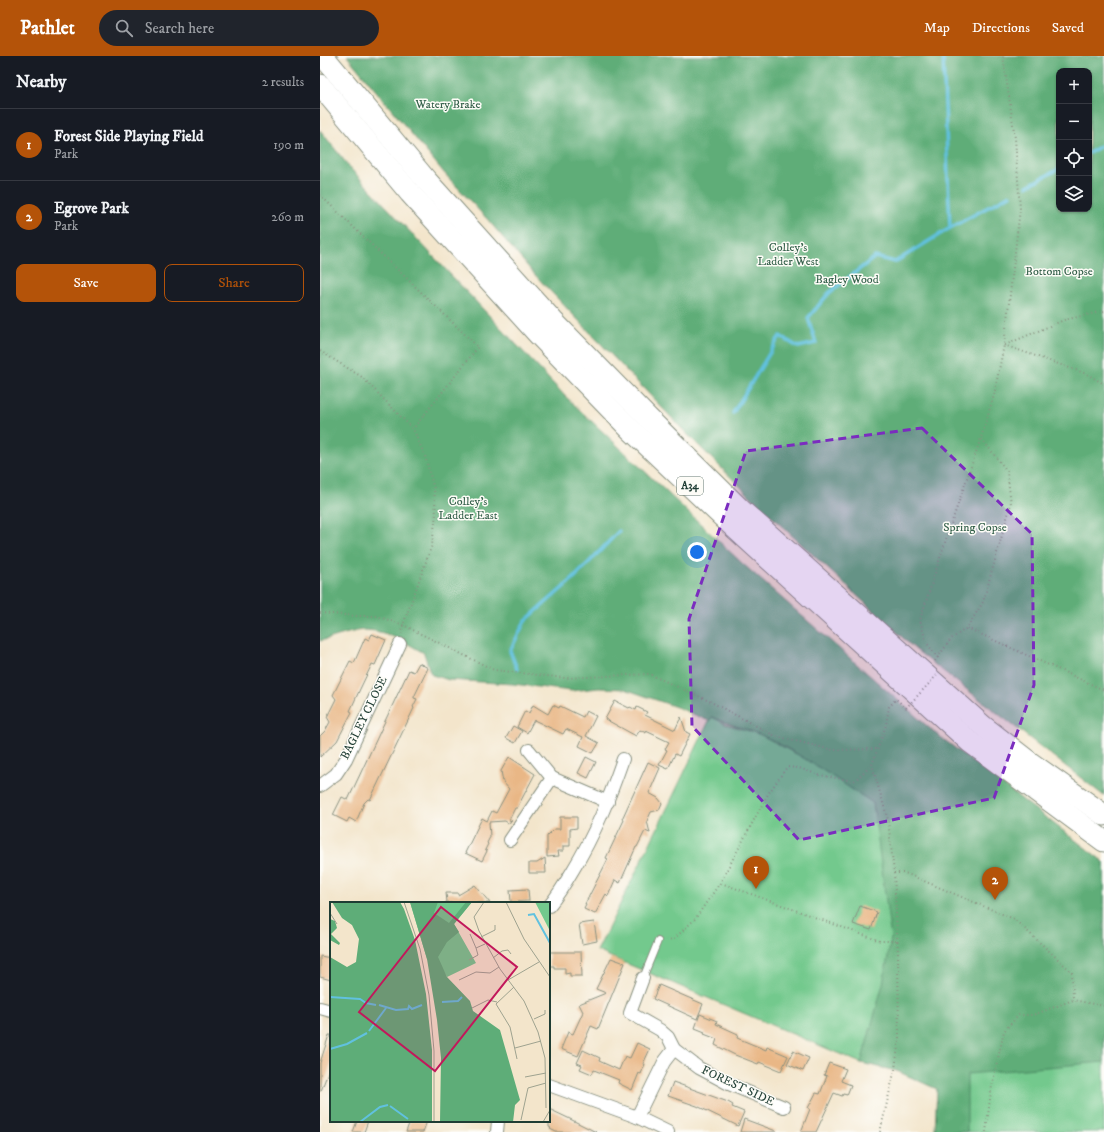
<!DOCTYPE html>
<html lang="en">
<head>
<meta charset="utf-8">
<style>
	body { margin:0; font-family:"IM FELL DW Pica",serif; background:#20242c; color:#f1f3f6 }
	.controls { position:absolute; right:12px; top:12px; display:grid; overflow:hidden; border-radius:8px; box-shadow:0 1px 3px #0004 }
	.controls button { width:36px; height:36px; display:grid; place-items:center; padding:0; border:0; border-bottom:1px solid #363941; background:#171b24; color:#f1f3f6; font:20px sans-serif }
	.you { position:absolute; left:377px; top:496px; width:14px; height:14px; margin:-10px; border:3px solid #fff; border-radius:50%; background:#1a73e8; box-shadow:0 0 0 6px #1a73e833 }
	.badge { display:grid; place-items:center; width:26px; height:26px; border-radius:50%; background:#b45309; color:#fff; font-size:13px; font-weight:700 }
	.pin { position:absolute; translate:-50% -33px; filter:drop-shadow(0 1px 2px #0008) }
	.pin::after { content:''; position:absolute; top:21px; width:14px; height:12px; background:inherit; clip-path:polygon(0 0,100% 0,50% 100%) }
	.list { margin:0; padding:0; list-style:none }
	h2 { display:flex; justify-content:space-between; align-items:center; height:52px; margin:0; padding:0 16px; font-size:17px }
	h2 small { font-size:13px; font-weight:400; color:#9ea1a6 }
	.list li { display:grid; grid-template-columns:26px 1fr auto; gap:12px; align-items:center; box-sizing:border-box; height:72px; padding:0 16px; border-top:1px solid #363941 }
	.list b { display:block; font-size:15px; white-space:nowrap }
	.list p { margin:0; font-size:13px; white-space:nowrap; color:#9ea1a6 }
	.list em { font-size:13px; font-style:normal; color:#9ea1a6 }
	.actions { display:flex; gap:8px; padding:12px 16px }
	.actions a { flex:1; padding:9px 0; border:1px solid #b45309; border-radius:8px; text-align:center; font-size:14px; color:#b45309 }
	.actions .main { background:#b45309; color:#fff }
	.icon { flex:none; width:22px; height:22px; fill:none; stroke:currentColor; stroke-width:2; stroke-linecap:round; stroke-linejoin:round }
	.map { position:relative; flex:none; width:784px; height:1076px; overflow:hidden }
	header { display:flex; align-items:center; gap:24px; box-sizing:border-box; height:56px; padding:0 20px; background:#b45309; color:#fff }
	header strong { font-size:19px }
	nav { display:flex; gap:22px; margin-inline-start:auto; font-size:14px }
	.search { width:280px; height:36px; background:#20242c; display:flex; align-items:center; gap:10px; box-sizing:border-box; padding:0 14px; border-radius:22px; color:#9ea1a6; font-size:15px }
	main { display:flex }
	aside { flex:1; background:#171b24 }
	.map>svg:first-child { display:block }
	.green { fill:#73c98d; stroke:#498360 }
	.forest { fill:#5ead78; stroke:#3e7556; fill-rule:evenodd }
	.lines { fill:none; stroke-linecap:round; stroke-linejoin:round }
	.stream { stroke:#61c1df; stroke-width:3.5 }
	.building { fill:#e9b786 }
	.lane-casing { stroke:#899180; stroke-width:8 }
	.street-casing { stroke:#899180; stroke-width:14 }
	.highway-casing { stroke:#899180; stroke-width:23 }
	.path { stroke:#899180; stroke-width:2; stroke-dasharray:1 3; stroke-linecap:butt }
	.lane { stroke:#fff; stroke-width:6 }
	.street { stroke:#fff; stroke-width:12 }
	.highway { stroke:#fff; stroke-width:21 }
	.path-bridge { stroke:#899180; stroke-width:2; stroke-dasharray:1 3; stroke-linecap:butt }
	.marked { fill:#7b2cbf; fill-opacity:0.2; stroke:#7b2cbf; stroke-width:3; stroke-dasharray:8 5; stroke-linejoin:round }
	.labels { text-anchor:middle; dominant-baseline:central; stroke-width:3; stroke-linejoin:round; paint-order:stroke }
	.shield { fill:#fdfcf7; stroke:#62766e; stroke-width:1 }
	.shield-label { font-size:11px; font-weight:bold; fill:#1f3d34 }
	.park-label { font-size:12px; fill:#34604a; stroke:#fdfcf7 }
	.street-label { font-size:12px; fill:#1f3d34; stroke:#fdfcf7 }
	.inset-river { fill:none; stroke:#61c1df; stroke-width:2 }
	.inset-road { fill:none; stroke:#9ea28f; stroke-width:1 }
	.view { fill:#c2185b; fill-opacity:0.15; stroke:#c2185b; stroke-width:2 }
	.inset-edge { fill:none; stroke:#1f3d34; stroke-width:2 }
</style>
</head>
<body>
<header>
<strong>Pathlet</strong>
<div class="search"><svg class="icon" aria-label="search" viewBox="0 0 24 24"><circle cx="10" cy="10" r="6"/><path d="M15 15l6 6"/></svg>Search here</div>
<nav><a>Map</a><a>Directions</a><a>Saved</a></nav>
</header>
<main>
<aside>
<h2>Nearby<small>2 results</small></h2>
<ul class="list">
<li><span class="badge">1</span><div><b>Forest Side Playing Field</b><p>Park</p></div><em>190 m</em></li>
<li><span class="badge">2</span><div><b>Egrove Park</b><p>Park</p></div><em>260 m</em></li>
</ul>
<div class="actions"><a class="main">Save</a><a>Share</a></div>
</aside>
<div class="map">
<svg width="784" height="1076" viewBox="0 0 784 1076">
	<rect width="100%" height="100%" fill="#fdfcf7"/>
	<filter id="ink" filterUnits="userSpaceOnUse"><feTurbulence type="fractalNoise" baseFrequency=".025" numOctaves="2"/><feDisplacementMap in="SourceGraphic" scale="8" xChannelSelector="R" yChannelSelector="G"/><feConvolveMatrix kernelMatrix="1 2 1 2 8 2 1 2 1" color-interpolation-filters="sRGB"/></filter>
	<filter id="wash" filterUnits="userSpaceOnUse"><feTurbulence type="fractalNoise" baseFrequency=".012" numOctaves="4" result="noise"/><feDisplacementMap in="SourceGraphic" scale="16" xChannelSelector="R" yChannelSelector="G"/><feGaussianBlur stdDeviation="0.9" result="paint"/><feColorMatrix in="noise" values="0 0 0 0 0 0 0 0 0 0 0 0 0 0 0 0 0 1.4 0 .05"/><feComposite in="paint" operator="in"/></filter>
	<g filter="url(#wash)">
		<rect width="100%" height="100%" fill="#f3e5cb"/>
		<!-- green -->
		<path class="green" d="M392,661L405,668L440,678L474,697L726,763L784,806V1076H615L617,1033L577,1015L541,1007L277,895L340,767L389,665Z"/>
		<!-- forest -->
		<g class="forest">
			<path d="M27,0H784V740L596,594L440,450L370,381L215,219L168,164L125,118ZM739,15H769V153H739Z"/>
			<path d="M0,74L31,113L245,340L423,508L614,676L784,806V1006L647,1018V1076H615L617,1033L577,1015L541,1007L563,928L571,883L553,747C517,724 480,697 441,679C426,672 408,669 392,661L389,665L359,652L305,633L279,632L251,635L193,628L129,624L112,619L110,616L104,597C86,587 68,575 46,574C34,574 13,582 0,585Z"/>
		</g>
		<g class="lines">
			<!-- stream -->
			<g class="stream">
				<path d="M623,0L630,172"/>
				<path d="M769,97L781,90H784"/>
				<path d="M707,130L739,113"/>
				<path d="M413,357L460,280L478,291L496,287L488,262L509,237L555,201L575,206L630,172L690,139"/>
				<path d="M197,613L190,595L205,565L254,522L299,475"/>
			</g>
		</g>
		<g id="blocks">
			<!-- building -->
			<g class="building">
				<path d="M52,578L66,584L55,609L52,608L40,633L30,655L32,656L17,685L0,701V680L5,675L10,666L7,661L16,643L13,639L30,605L34,607L45,582L49,584Z"/>
				<path d="M99,607L108,612L94,641V642L97,643L93,651L94,652L50,744L48,743L44,747L36,766L29,762L27,766L13,759L22,741L28,744L89,614L94,616Z"/>
				<path d="M295,645L309,652L310,651L316,654L317,651L327,656L325,659L355,674L361,661L366,676L370,678L359,700L355,698L348,713L339,709L347,694L345,693L349,686L326,675V677L320,674L316,680L285,663Z"/>
				<path d="M213,649L228,658L233,649L239,652L240,650L263,661L266,655L276,660L266,680L279,687L273,697L259,690L263,681L246,673L243,678L214,664L207,677L197,671L205,655L209,657Z"/>
				<path d="M193,670L202,675L195,687L186,682Z"/>
				<path d="M189,701L215,718L197,752H195L189,764L192,765L188,767L185,765L169,766L170,781L167,787L168,788L165,794L167,795L162,805L145,797L162,762L167,765L172,755L176,757L189,733L183,726L181,715Z"/>
				<path d="M266,701L276,706L268,722L258,717Z"/>
				<path d="M328,706L340,712L329,737L338,742L342,747L339,754L331,756L327,765L330,777L325,775L317,791H316L300,827L295,824L288,840L286,838L275,858L264,853L266,849L265,848L288,803L286,802L304,764L302,763Z"/>
				<path d="M240,761H257V772L250,773V790H243V795H238L239,800L227,801V780L234,773H240Z"/>
				<path d="M225,802L226,817H209V807H217Z"/>
				<path d="M155,829L170,847H125L127,846L126,837H138V839Z"/>
				<path d="M208,833L209,845L191,846L190,834Z"/>
				<path d="M540,850L557,856L551,874L533,868Z"/>
				<path d="M274,866L277,885L262,888L259,868Z"/>
				<path d="M229,896H261L262,920H250V917L245,918V912H234V910H229Z"/>
				<path d="M0,900L11,902V924L0,921Z"/>
				<path d="M291,902L305,907L278,973L271,970L258,1000L241,993L248,976L253,978L263,956L259,948L286,937L276,933Z"/>
				<path d="M339,929L383,948L377,963L333,943Z"/>
				<path d="M380,958L397,965L396,968L418,978L417,982L446,994L447,991L468,1000L461,1015L439,1006L438,1008L415,999L395,989L397,983L384,978L385,976L375,972Z"/>
				<path d="M9,979H11V1008L1,1035H0V1007Z"/>
				<path d="M317,987L330,993L323,1008H325L321,1018L319,1017L312,1034L298,1027L299,1024L274,1014L272,1018L260,1013L262,1009L257,1007L263,994L280,1002L279,1005L299,1014L305,1000L310,1002Z"/>
				<path d="M473,995L489,1002L483,1015L467,1008Z"/>
				<path d="M509,1007L526,1013L521,1025L531,1029L527,1039L523,1038L522,1040L514,1037L496,1076H481L490,1053L488,1052L496,1037L500,1038L507,1020L504,1019Z"/>
				<path d="M353,1026L408,1046L413,1049L412,1051L424,1056L418,1070L377,1050L348,1040Z"/>
				<path d="M229,1053L248,1062L276,1076H236L230,1073L231,1072L229,1071Z"/>
				<path d="M424,1063L456,1075V1076H420Z"/>
				<path d="M37,1065H48L44,1076H33Z"/>
				<path d="M90,1065H107L103,1076H86Z"/>
			</g>
		</g>
	</g>
	<g filter="url(#ink)">
		<use href="#blocks" fill-opacity="0" stroke="#899180" stroke-width="1"/>
		<g class="lines">
			<!-- lane casing -->
			<g class="lane-casing">
				<path id="lane" d="M323,922L338,885"/>
			</g>
			<!-- street casing -->
			<g class="street-casing">
				<g id="street">
					<path d="M209,694L232,722L288,746"/>
					<path d="M0,730L16,718L26,703L80,588"/>
					<path d="M190,784L232,722"/>
					<path d="M229,850C239,838 246,826 253,814C275,778 289,743 303,703"/>
					<path d="M0,952L11,955"/>
					<path d="M354,993L379,1012L409,1028L464,1051"/>
					<path d="M229,1029L317,1061L348,1076"/>
					<path d="M317,1061L344,1006L354,993L348,981L340,974L310,957L323,922"/>
					<path d="M177,1076L178,1065"/>
				</g>
			</g>
			<!-- highway casing -->
			<g class="highway-casing">
				<g id="highway">
					<path d="M3,0L106,124L233,265L327,361L420,453L663,670L708,705L784,759"/>
					<path d="M0,29L90,137L218,278L311,374L407,465L650,686L784,785"/>
				</g>
			</g>
			<!-- path -->
			<g class="path">
				<path d="M0,139L158,291L93,373"/>
				<path d="M684,289L767,318L784,328"/>
				<path d="M685,289L744,264L784,255"/>
				<path d="M0,295L42,321L93,373L105,400L114,433L116,458L112,489L83,569L82,578"/>
				<path d="M0,557L36,560H57L83,569L174,614L245,622L329,618L389,645L455,680L513,694L558,693"/>
				<path d="M647,572L784,634"/>
				<path d="M618,602L606,586L600,564L629,474L661,382L674,339L684,289L700,153L695,82L683,0"/>
				<path d="M615,605L631,583L647,572L663,546L691,448L687,415L661,382"/>
				<path d="M574,817H585L694,863L752,916L753,944"/>
				<path d="M401,827L560,885H577"/>
				<path d="M346,884L354,883L375,863L400,827L448,738L467,711L479,712L499,719L534,725L552,709"/>
				<path d="M560,1076L575,1013L579,982L578,898L574,817L568,764L552,709L566,669L569,651L576,643L586,652"/>
				<path d="M666,1076L671,1035L684,975L699,959H713L753,944L784,950"/>
			</g>
			<!-- lane -->
			<use href="#lane" class="lane"/>
			<!-- street -->
			<use href="#street" class="street"/>
			<!-- highway -->
			<use href="#highway" class="highway"/>
			<!-- path-bridge -->
			<path class="path-bridge" d="M586,652L619,617"/>
		</g>
	</g>
	<!-- marked area -->
	<path class="marked" d="M602,372L712,478L714,629L674,742L479,784L372,670L369,563L426,395Z"/>
	<g class="labels">
		<!-- shield labels -->
		<rect class="shield" x="357" y="421" width="26" height="18" rx="3"/>
		<g class="shield-label">
			<text x="370" y="430">A34</text>
		</g>
		<!-- park labels -->
		<g class="park-label">
			<text x="128" y="48">Watery Brake</text>
			<text x="468" y="191">Colley's<tspan x="468" dy="14">Ladder West</tspan></text>
			<text x="739" y="215">Bottom Copse</text>
			<text x="527" y="223">Bagley Wood</text>
			<text x="148" y="445">Colley's<tspan x="148" dy="14">Ladder East</tspan></text>
			<text x="655" y="471">Spring Copse</text>
		</g>
		<!-- street labels -->
		<g class="street-label">
			<text transform="translate(44 662) rotate(-64)">BAGLEY CLOSE</text>
			<text transform="translate(418 1030) rotate(25)">FOREST SIDE</text>
		</g>
	</g>
	<!-- overview -->
	<g transform="translate(10 846)">
		<rect width="220" height="220" fill="#f3e5cb"/>
		<path d="M80,0H142L124,22L146,61L117,75L112,66L97,57ZM205,0H219L220,29Z" fill="#73c98d"/>
		<path d="M2,0H70L74,7L85,38L96,92L102,148V220H0V55L17,65L26,60L29,37L22,23L12,16ZM80,0H108L104,11L119,21L136,0H142L124,22L129,30L117,40L108,55L117,75L140,99L143,109L170,128L190,198L185,203L183,220H110L111,156L107,118L97,57ZM0,17L5,19L7,26L1,32L10,41L9,43L0,38Z" fill="#5ead78"/>
		<path class="inset-river" d="M198,13L204,12L220,41M0,95L30,97L36,101L46,103M112,100L128,99L132,95M49,103L66,108L78,107L79,104L82,107L92,103M39,129L56,106M0,147L17,142L37,131M60,204L78,217M30,220L50,205L58,203"/>
		<path class="inset-road" d="M74,0L90,47L99,93L104,149V220M154,0L144,15L149,29L170,67L194,99L208,130L215,156L216,206M176,0L194,37L220,75M0,11L7,22M140,32L146,46M151,35L165,28V23M163,56L172,49L178,48L181,52M139,58L148,53L146,46L155,42M129,78L146,70L160,71L169,65M178,78L209,60M184,85L166,102L180,125L187,157M142,106L158,98L167,100M204,117L215,112V108M185,146L211,139M195,175L216,171M191,218L198,186L216,181M213,220L220,208"/>
		<path class="view" d="M111,5L187,65L105,169L29,110Z"/>
		<rect width="220" height="220" class="inset-edge"/>
	</g>
</svg>
<div class="controls">
<button>+</button>
<button>−</button>
<button><svg class="icon" aria-label="locate" viewBox="0 0 24 24"><circle cx="12" cy="12" r="6"/><path d="M12 2v4M12 18v4M2 12h4M18 12h4"/></svg></button>
<button><svg class="icon" aria-label="layers" viewBox="0 0 24 24"><path d="M12 4l9 5-9 5-9-5zM3 14l9 5 9-5"/></svg></button>
</div>
<div class="you"></div>
<div class="pin badge" style="left:436px;top:833px">1</div>
<div class="pin badge" style="left:675px;top:844px">2</div>
</div>
</main>
</body>
</html>
